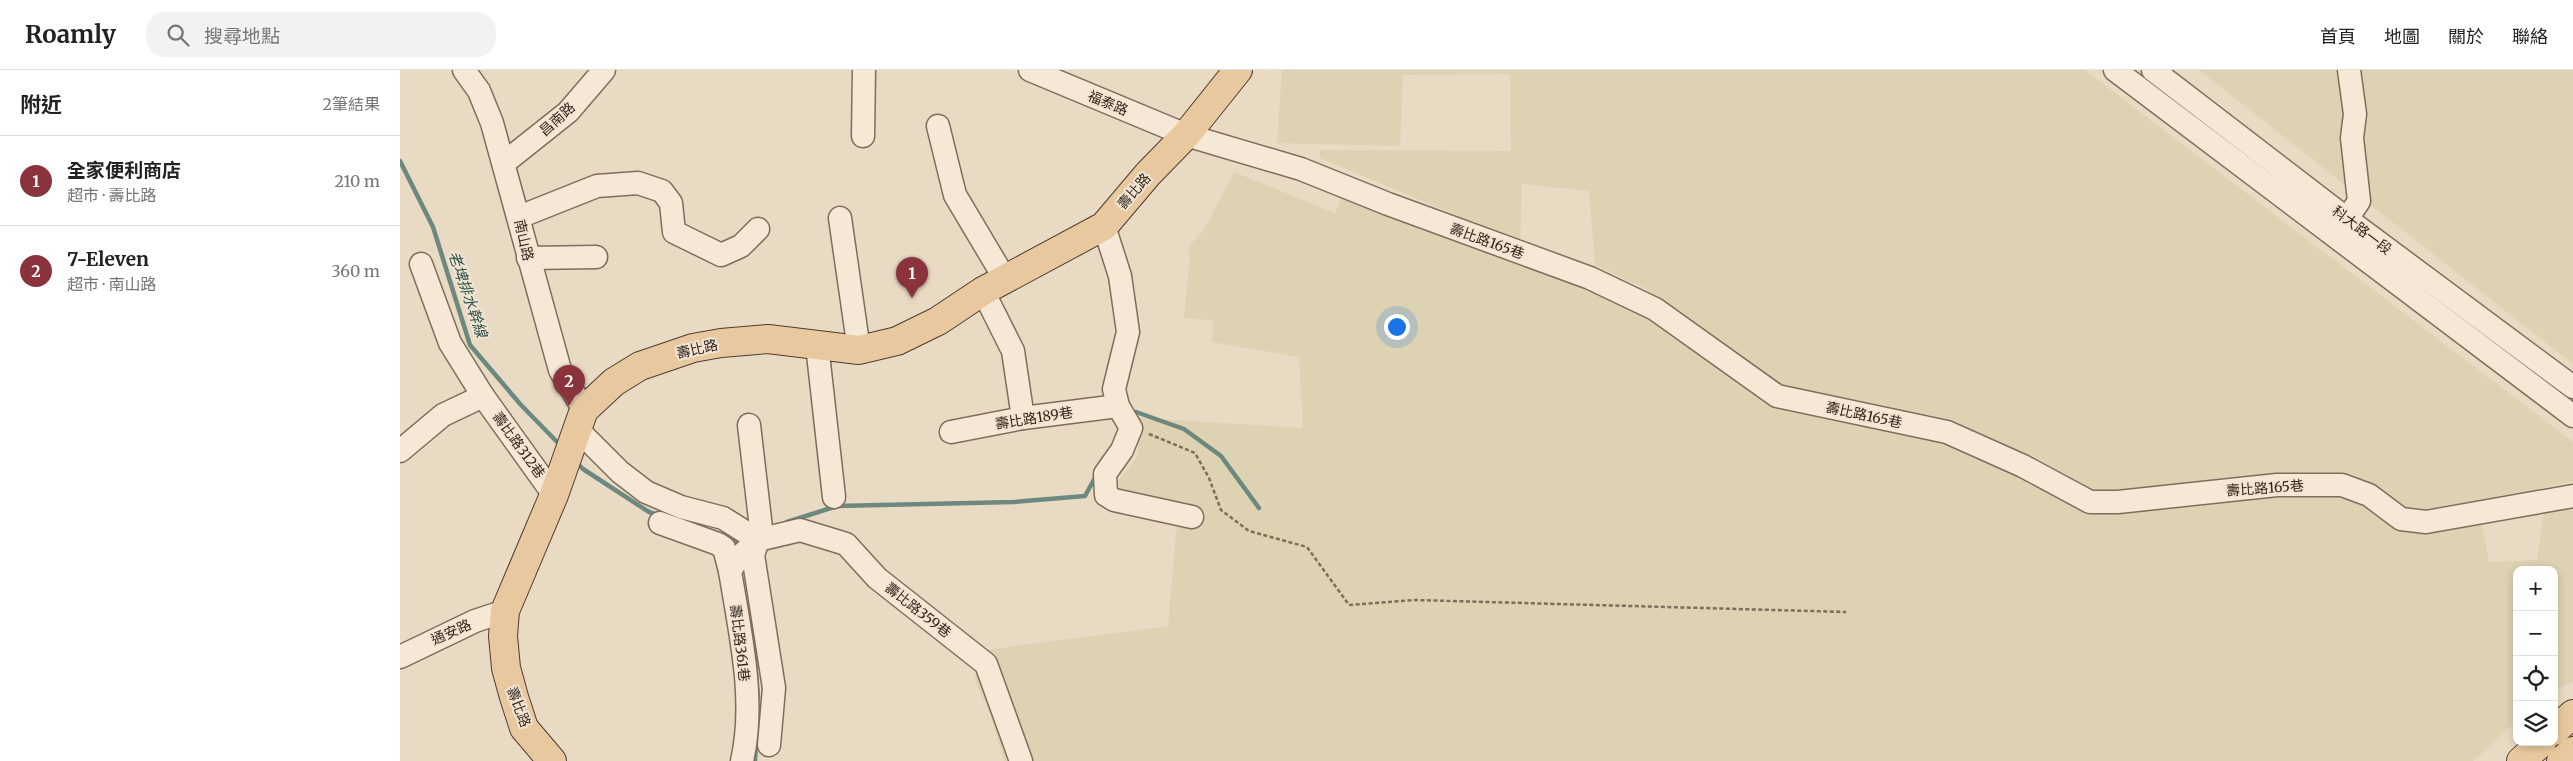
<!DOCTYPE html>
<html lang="zh-TW">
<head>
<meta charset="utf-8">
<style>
	body { margin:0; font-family:Merriweather,"Noto Sans TC",serif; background:#f2f2f2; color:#222 }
	.controls { position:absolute; right:15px; bottom:15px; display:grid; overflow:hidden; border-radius:10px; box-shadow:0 2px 8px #0003 }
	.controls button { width:45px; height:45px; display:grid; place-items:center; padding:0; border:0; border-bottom:1px solid #e0e0e0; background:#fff; color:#222; font:25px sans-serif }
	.you { position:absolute; left:996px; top:256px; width:18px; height:18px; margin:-12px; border:4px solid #fff; border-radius:50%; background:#1a73e8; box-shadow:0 0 0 8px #1a73e833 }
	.badge { display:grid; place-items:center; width:32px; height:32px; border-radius:50%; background:#8a333d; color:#fff; font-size:16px; font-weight:700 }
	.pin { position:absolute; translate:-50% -41px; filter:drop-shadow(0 1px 2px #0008) }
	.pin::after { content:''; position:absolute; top:26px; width:18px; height:15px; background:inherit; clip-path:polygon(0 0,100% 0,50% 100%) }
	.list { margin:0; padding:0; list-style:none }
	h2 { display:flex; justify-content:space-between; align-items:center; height:65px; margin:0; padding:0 20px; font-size:21px }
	h2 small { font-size:16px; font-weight:400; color:#767676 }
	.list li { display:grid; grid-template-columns:32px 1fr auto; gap:15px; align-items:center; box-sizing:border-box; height:90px; padding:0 20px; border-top:1px solid #e0e0e0 }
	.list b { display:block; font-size:19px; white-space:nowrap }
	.list p { margin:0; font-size:16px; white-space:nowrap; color:#767676 }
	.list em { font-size:16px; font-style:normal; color:#767676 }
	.icon { flex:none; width:28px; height:28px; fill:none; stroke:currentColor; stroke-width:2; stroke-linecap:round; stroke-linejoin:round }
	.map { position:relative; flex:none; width:2173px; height:691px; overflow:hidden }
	header { display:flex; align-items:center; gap:30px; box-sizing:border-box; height:70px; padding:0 25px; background:#fff; border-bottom:1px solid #e0e0e0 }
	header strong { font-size:24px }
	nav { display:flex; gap:28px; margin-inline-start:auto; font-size:18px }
	.search { width:350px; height:45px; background:#f2f2f2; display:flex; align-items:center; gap:12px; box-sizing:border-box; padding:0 18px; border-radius:20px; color:#767676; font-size:19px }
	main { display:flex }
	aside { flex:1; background:#fff }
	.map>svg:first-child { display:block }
	.farmland { fill:#ddd2b2 }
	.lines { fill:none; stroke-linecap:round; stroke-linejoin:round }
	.stream { stroke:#6d897f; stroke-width:4.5 }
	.minor-casing { stroke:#816c5c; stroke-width:25 }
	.major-casing { stroke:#4f3b30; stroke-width:30 }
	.path { stroke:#816c5c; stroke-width:2.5; stroke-dasharray:4 2.5; stroke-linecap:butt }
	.minor { stroke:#f5e8d6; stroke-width:22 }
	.major { stroke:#e8c99f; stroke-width:28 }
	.labels { text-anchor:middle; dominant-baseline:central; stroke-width:4; stroke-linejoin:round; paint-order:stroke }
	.street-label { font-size:14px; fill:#33261f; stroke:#f1e5d2 }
	.water-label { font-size:15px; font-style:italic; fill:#2f514b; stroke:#f1e5d2 }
</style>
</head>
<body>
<header>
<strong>Roamly</strong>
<div class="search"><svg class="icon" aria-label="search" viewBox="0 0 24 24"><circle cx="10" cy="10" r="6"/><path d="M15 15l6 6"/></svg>搜尋地點</div>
<nav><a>首頁</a><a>地圖</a><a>關於</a><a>聯絡</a></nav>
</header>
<main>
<aside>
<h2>附近<small>2筆結果</small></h2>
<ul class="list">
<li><span class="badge">1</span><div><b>全家便利商店</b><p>超市 · 壽比路</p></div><em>210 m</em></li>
<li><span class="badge">2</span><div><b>7-Eleven</b><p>超市 · 南山路</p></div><em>360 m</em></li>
</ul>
</aside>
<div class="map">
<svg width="2173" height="691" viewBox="0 0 2173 691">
	<rect width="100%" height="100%" fill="#e9dac4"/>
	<!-- farmland -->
	<g class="farmland">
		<path d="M882,0H1685L2173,372V411L2026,446L2002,441L1975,423L1693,426L1554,350L1374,313L1258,231L1244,218L1195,195L1189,121L1122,114L1120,172L920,88V80L1111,81L1110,4L1003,5L1000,76L877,73Z"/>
		<path d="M1799,0H2173V294Z"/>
		<path d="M834,102L935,143L944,122L1224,230L1377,333L1543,369L1667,428L1880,423L1942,425L1974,440L2081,451L2089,492L2137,490L2144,439L2173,431V612L2154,620V500H2117V651L2073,691H604L590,644L575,611L579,581L768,556L776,463L781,448L720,425L718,411L738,386L739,348L903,358L899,287L812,272L814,251L784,248L790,187L788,178L806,156Z"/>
	</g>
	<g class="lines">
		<!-- stream -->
		<g class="stream">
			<path d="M0,91L33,157L70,275L121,335L161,376"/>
			<path d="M733,346L736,342L784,359L821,386L859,438"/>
			<path d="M175,391L183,399L249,442L258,445"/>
			<path d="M387,452L437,436L614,432L685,426L696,406"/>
			<path d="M327,469L338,472"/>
			<path d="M351,544L358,628"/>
			<path d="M355,691L356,671"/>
		</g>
		<!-- minor casing -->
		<g class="minor-casing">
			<g id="minor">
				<path d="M64,0L79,21L92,53L160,300L184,340"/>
				<path d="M630,0L786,65L901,99L988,134L1190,208L1255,239L1377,326L1547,362L1623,396L1690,432H1718L1877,415H1942L1969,425L2001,449L2026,452L2173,426"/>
				<path d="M1715,0L2173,346"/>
				<path d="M1753,0L1947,149L2173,317"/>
				<path d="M538,56L555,125L605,209"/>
				<path d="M463,66L464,0"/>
				<path d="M104,93L168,42L204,0"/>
				<path d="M119,147L197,116L238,113L262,121L271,133L274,162L321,185L341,176L358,159"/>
				<path d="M440,148L459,280"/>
				<path d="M1947,149L1959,131L1952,68L1955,44L1949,0"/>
				<path d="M704,156L720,206L728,262L714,319L718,336L731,358L722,380L705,404L706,425L714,430L792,447"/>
				<path d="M128,188L196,187"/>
				<path d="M21,194L50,273L83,326L154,425"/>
				<path d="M583,221L613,281L623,348"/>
				<path d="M417,275L434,427"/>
				<path d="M349,355L361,458L358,470"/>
				<path d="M177,359L220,402L246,422L281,437L323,448L358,470L353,485L374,618L369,675"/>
				<path d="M551,362L623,348L718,336"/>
				<path d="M0,381L43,345L83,326"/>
				<path d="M260,453L318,474L324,478L330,501"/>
				<path d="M0,587L75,551L105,541"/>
				<path d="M342,691C356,630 340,563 330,501L339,487L358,470L400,460L446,474L477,508L586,594L621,691"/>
			</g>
		</g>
		<!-- major casing -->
		<g class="major-casing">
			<g id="major">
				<path d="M2154,661L2173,644"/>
				<path d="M152,691L124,658L114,627L106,598L103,566L105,541L154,425L184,340L214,312L240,296L293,278L321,273L368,269L459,280L497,271L538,251L583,221L704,156L748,104L786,65L838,0"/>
				<path d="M2121,691L2142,672"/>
				<path d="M2161,691L2173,681"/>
			</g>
		</g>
		<!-- path -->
		<path class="path" d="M749,364L795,383L809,408L821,440L849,461L907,477L949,535L1015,530L1446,542"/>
		<!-- minor -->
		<use href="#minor" class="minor"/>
		<!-- major -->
		<use href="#major" class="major"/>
	</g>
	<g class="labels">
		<!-- street labels -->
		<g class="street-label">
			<text transform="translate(708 33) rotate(23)">福泰路</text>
			<text transform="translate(157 49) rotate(-42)">昌南路</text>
			<text transform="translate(734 121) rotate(-49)">壽比路</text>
			<text transform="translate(1962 160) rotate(37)">科大路一段</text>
			<text transform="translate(124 170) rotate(77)">南山路</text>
			<text transform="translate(1087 171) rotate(20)">壽比路165巷</text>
			<text transform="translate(297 279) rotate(-13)">壽比路</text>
			<text transform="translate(1464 345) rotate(12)">壽比路165巷</text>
			<text transform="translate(634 348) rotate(-9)">壽比路189巷</text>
			<text transform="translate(119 375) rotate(54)">壽比路312巷</text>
			<text transform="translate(1865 418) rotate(-4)">壽比路165巷</text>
			<text transform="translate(518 540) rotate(38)">壽比路359巷</text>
			<text transform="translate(51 562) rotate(-24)">通安路</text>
			<text transform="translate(340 573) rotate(83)">壽比路361巷</text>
			<text transform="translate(119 637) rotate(69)">壽比路</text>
		</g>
		<!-- water labels -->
		<g class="water-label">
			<text transform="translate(68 224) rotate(71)">老埤排水幹線</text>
		</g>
	</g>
</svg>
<div class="controls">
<button>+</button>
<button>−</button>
<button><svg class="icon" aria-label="locate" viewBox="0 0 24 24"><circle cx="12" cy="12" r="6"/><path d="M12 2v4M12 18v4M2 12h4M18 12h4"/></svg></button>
<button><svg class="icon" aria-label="layers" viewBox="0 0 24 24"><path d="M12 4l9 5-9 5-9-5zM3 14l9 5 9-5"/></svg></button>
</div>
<div class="you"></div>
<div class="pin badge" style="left:512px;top:228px">1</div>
<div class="pin badge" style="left:169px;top:336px">2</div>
</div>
</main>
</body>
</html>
